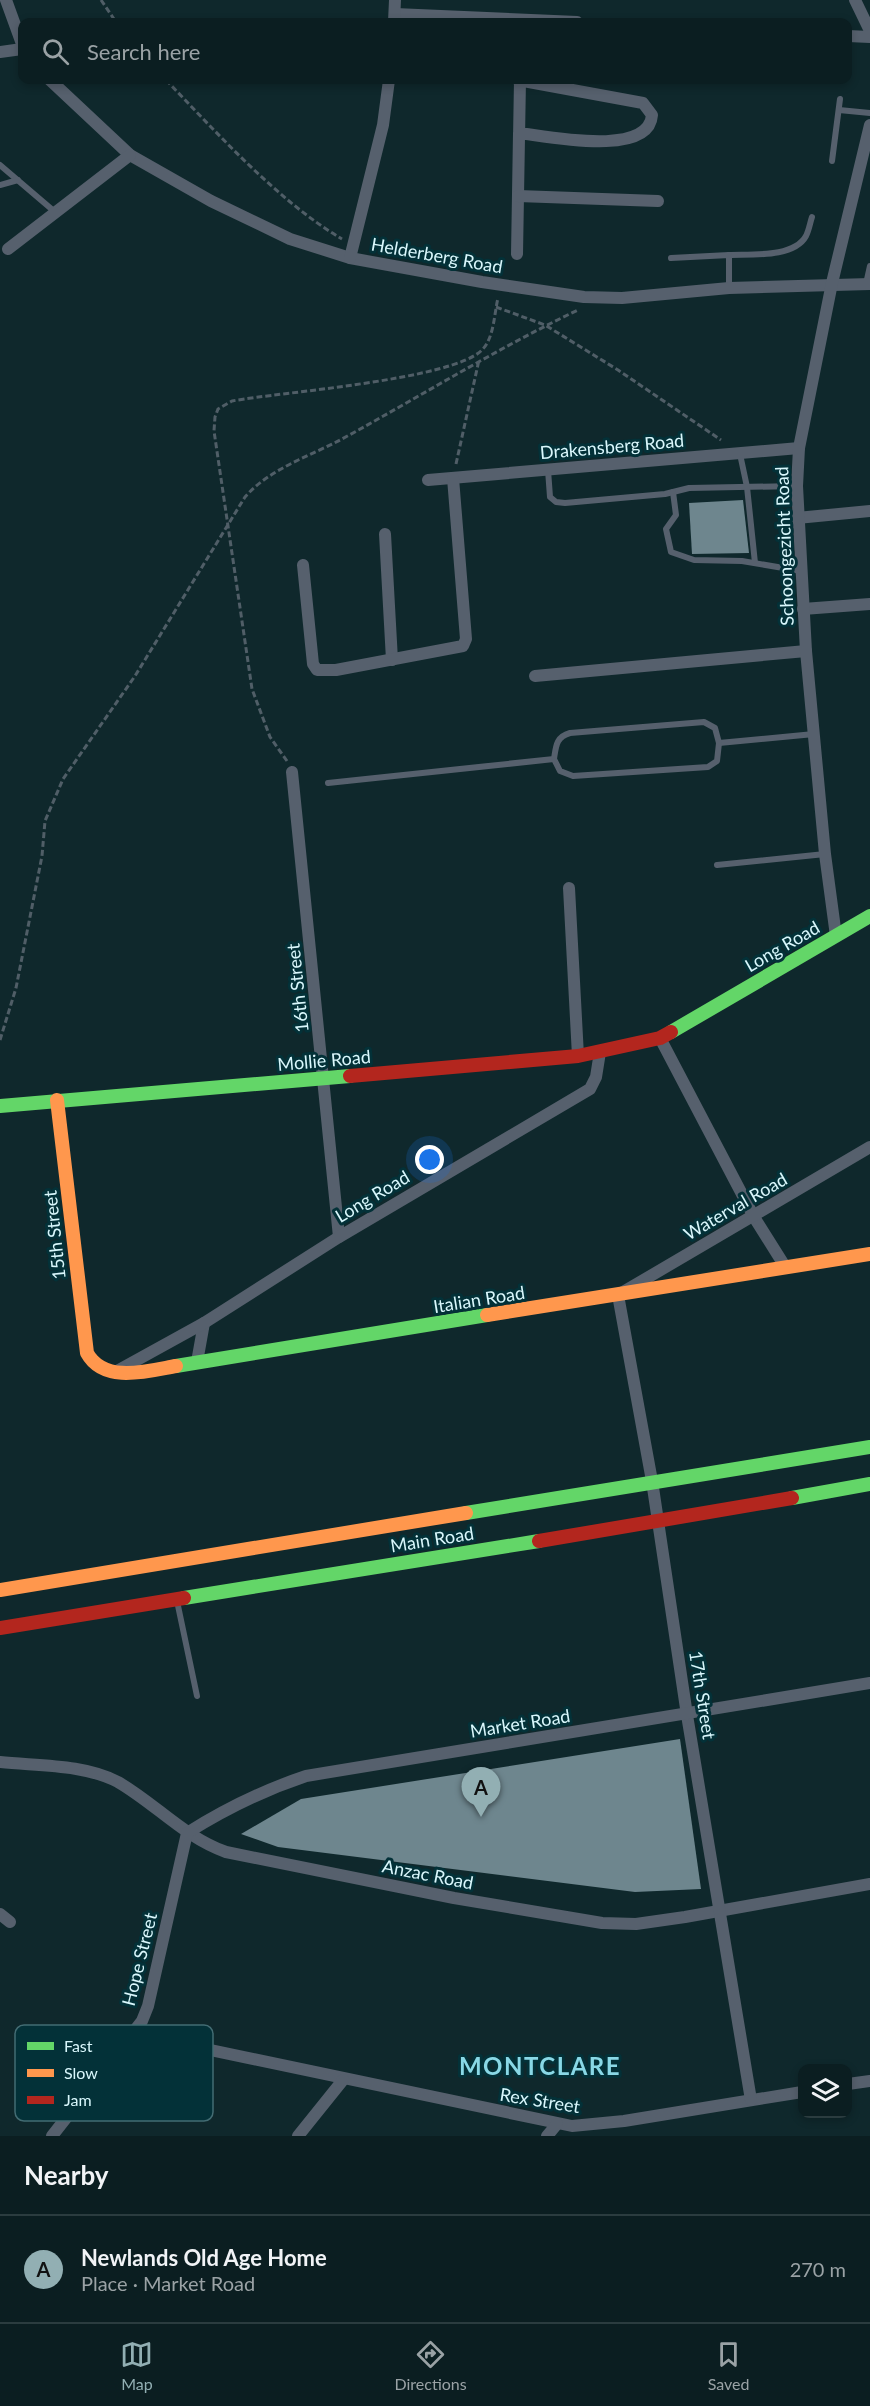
<!DOCTYPE html>
<html lang="en">
<head>
<meta charset="utf-8">
<style>
	body { margin:0; font-family:Lato,sans-serif; background:#192b2e; color:#f1f3f6 }
	.controls { position:absolute; right:18px; bottom:18px; display:grid; overflow:hidden; border-radius:12px; box-shadow:0 3px 9px #0003 }
	.controls button { width:54px; height:54px; display:grid; place-items:center; padding:0; border:0; border-bottom:2px solid #2b3c3f; background:#0b1e21; color:#f1f3f6; font:30px sans-serif }
	.you { position:absolute; left:430px; top:1160px; width:21px; height:21px; margin:-15px; border:4px solid #fff; border-radius:50%; background:#1a73e8; box-shadow:0 0 0 9px #1a73e833 }
	.badge { display:grid; place-items:center; width:39px; height:39px; border-radius:50%; background:#92afb3; color:#111; font-size:20px; font-weight:700 }
	.pin { position:absolute; translate:-50% -50px; filter:drop-shadow(0 2px 3px #0008) }
	.pin::after { content:''; position:absolute; top:32px; width:21px; height:18px; background:inherit; clip-path:polygon(0 0,100% 0,50% 100%) }
	.list { margin:0; padding:0; list-style:none }
	h2 { display:flex; justify-content:space-between; align-items:center; height:78px; margin:0; padding:0 24px; font-size:26px }
	h2 small { font-size:20px; font-weight:400; color:#9aa2a5 }
	.list li { display:grid; grid-template-columns:39px 1fr auto; gap:18px; align-items:center; box-sizing:border-box; height:108px; padding:0 24px; border-top:2px solid #2b3c3f }
	.list b { display:block; font-size:22px; white-space:nowrap }
	.list p { margin:0; font-size:20px; white-space:nowrap; color:#9aa2a5 }
	.list em { font-size:20px; font-style:normal; color:#9aa2a5 }
	.icon { flex:none; width:33px; height:33px; fill:none; stroke:currentColor; stroke-width:2; stroke-linecap:round; stroke-linejoin:round }
	.map { position:relative; flex:none; width:870px; height:2136px; overflow:hidden }
	.search { position:absolute; background:#0b1e21; box-shadow:0 3px 9px #0003; left:18px; right:18px; top:18px; height:66px; display:flex; align-items:center; gap:15px; box-sizing:border-box; padding:0 21px; border-radius:12px; color:#9aa2a5; font-size:22px }
	.sheet { height:186px; background:#0b1e21 }
	nav { display:flex; justify-content:space-around; align-items:center; box-sizing:border-box; height:84px; border-top:2px solid #2b3c3f; background:#0b1e21; font-size:16px; color:#9aa2a5 }
	nav a { display:grid; justify-items:center; gap:3px }
	nav .on { color:#92afb3 }
	.map>svg:first-child { display:block }
	.building { fill:#6e868e }
	.lines { fill:none; stroke-linecap:round; stroke-linejoin:round }
	.path { stroke:#505e67; stroke-width:3; stroke-dasharray:6 3; stroke-linecap:butt }
	.lane { stroke:#56606d; stroke-width:6 }
	.street { stroke:#56606d; stroke-width:12 }
	.fast { stroke:#63d668; stroke-width:14 }
	.slow { stroke:#ff974d; stroke-width:14 }
	.jam { stroke:#b3261e; stroke-width:14 }
	.labels { text-anchor:middle; dominant-baseline:central; stroke-width:6; stroke-linejoin:round; paint-order:stroke }
	.street-label { font-size:18px; fill:#d9f7fc; stroke:#033138 }
	.district-label { font-size:24px; font-weight:bold; letter-spacing:1.5px; fill:#89d8e6; stroke:#033138 }
	.key { fill:#033138; stroke:#436c73; stroke-width:1.5 }
	.key-label { font-size:16px; fill:#d9f7fc }
</style>
</head>
<body>
<div class="map">
<svg width="870" height="2136" viewBox="0 0 870 2136">
	<rect width="100%" height="100%" fill="#0f282c"/>
	<!-- building -->
	<g class="building">
		<path d="M743,500L749,553L692,554L689,503Z"/>
		<path d="M680,1739L701,1889L635,1892L278,1847L241,1834L301,1799Z"/>
	</g>
	<g class="lines">
		<!-- path -->
		<g class="path">
			<path d="M101,0L116,22"/>
			<path d="M166,80C217,133 279,202 342,239"/>
			<path d="M496,307L545,325L618,370L721,440"/>
			<path d="M456,464L479,360"/>
			<path d="M287,761L270,737L252,689L214,431L215,417L218,409L232,401C281,392 452,380 482,350C494,338 494,315 498,298"/>
			<path d="M0,1040L16,988L42,856L45,821L63,779L135,676L245,497C269,469 310,456 342,439C421,396 496,349 578,310"/>
		</g>
		<!-- lane -->
		<g class="lane">
			<path d="M839,110L870,113"/>
			<path d="M832,161L840,99"/>
			<path d="M0,165L55,212"/>
			<path d="M0,185L18,180"/>
			<path d="M729,255C751,254 794,258 806,236C809,230 810,223 812,217"/>
			<path d="M671,258L729,255V288"/>
			<path d="M866,284L870,266"/>
			<path d="M740,454L747,487L755,563"/>
			<path d="M548,470L550,497L556,502L565,503L665,494L689,488L797,486"/>
			<path d="M673,492L676,515L666,529L671,552L694,560L742,561L801,571"/>
			<path d="M719,743L814,734"/>
			<path d="M328,783L554,759L560,771L573,776L708,767L717,761L719,743L715,728L704,722L570,733C556,737 556,746 554,759"/>
			<path d="M717,865L825,854"/>
			<path d="M177,1601L197,1696"/>
		</g>
		<!-- street -->
		<g class="street">
			<path d="M6,0L22,44"/>
			<path d="M855,0L870,31"/>
			<path d="M395,14L577,22"/>
			<path d="M394,22L395,0"/>
			<path d="M848,36L870,37"/>
			<path d="M0,52L22,49"/>
			<path d="M50,80L130,155L211,201L290,239L350,258L482,282L584,297L622,298L729,288L870,284"/>
			<path d="M518,80L643,103L652,115C649,158 546,136 519,133L517,254L520,80"/>
			<path d="M518,196L658,201"/>
			<path d="M8,249L130,155"/>
			<path d="M350,258L383,125L389,80"/>
			<path d="M428,480L799,448"/>
			<path d="M797,518L870,511"/>
			<path d="M385,534L392,660"/>
			<path d="M303,565L313,664L317,670H336L463,646L466,639L453,478"/>
			<path d="M803,609L870,604"/>
			<path d="M535,676L806,651"/>
			<path d="M292,772L339,1237"/>
			<path d="M569,888L578,1056"/>
			<path d="M836,936L825,854L806,651L797,486L799,448L832,283L870,125"/>
			<path d="M660,1038L754,1217L786,1268"/>
			<path d="M197,1362L204,1323"/>
			<path d="M117,1371L204,1323L339,1237L590,1089L596,1077L600,1052"/>
			<path d="M0,1762C38,1766 84,1764 118,1782C156,1804 184,1837 226,1852L454,1898L602,1923L636,1924L685,1917L870,1884"/>
			<path d="M0,1914L10,1922"/>
			<path d="M134,2034L572,2126L624,2121L802,2092"/>
			<path d="M848,2084L870,2081"/>
			<path d="M751,2100L687,1715L652,1481L618,1295L870,1147"/>
			<path d="M52,2136L142,2021L148,2006L187,1833C225,1809 264,1790 306,1776L870,1683"/>
			<path d="M298,2136L343,2080"/>
			<path d="M547,2136L557,2124"/>
		</g>
		<!-- fast -->
		<g class="fast">
			<path d="M671,1032L870,916"/>
			<path d="M0,1106L350,1076"/>
			<path d="M176,1366L487,1315"/>
			<path d="M792,1498L870,1484"/>
			<path d="M466,1513L870,1447"/>
			<path d="M184,1598L539,1541"/>
		</g>
		<!-- slow -->
		<g class="slow">
			<path d="M57,1100L87,1353C104,1384 148,1371 176,1366"/>
			<path d="M487,1315L870,1254"/>
			<path d="M0,1590L466,1513"/>
		</g>
		<!-- jam -->
		<g class="jam">
			<path d="M350,1076L578,1056L660,1038L671,1032"/>
			<path d="M539,1541L792,1498"/>
			<path d="M0,1628L184,1598"/>
		</g>
	</g>
	<g class="labels">
		<!-- street labels -->
		<g class="street-label">
			<text transform="translate(437 255) rotate(10)">Helderberg Road</text>
			<text transform="translate(612 446) rotate(-5)">Drakensberg Road</text>
			<text transform="translate(784 546) rotate(-92)">Schoongezicht Road</text>
			<text transform="translate(782 946) rotate(-30)">Long Road</text>
			<text transform="translate(297 988) rotate(-96)">16th Street</text>
			<text transform="translate(324 1060) rotate(-5)">Mollie Road</text>
			<text transform="translate(372 1196) rotate(-31)">Long Road</text>
			<text transform="translate(735 1206) rotate(-30)">Waterval Road</text>
			<text transform="translate(54 1235) rotate(-96)">15th Street</text>
			<text transform="translate(479 1299) rotate(-9)">Italian Road</text>
			<text transform="translate(432 1539) rotate(-9)">Main Road</text>
			<text transform="translate(703 1695) rotate(81)">17th Street</text>
			<text transform="translate(520 1723) rotate(-9)">Market Road</text>
			<text transform="translate(428 1874) rotate(11)">Anzac Road</text>
			<text transform="translate(139 1959) rotate(-76)">Hope Street</text>
			<text transform="translate(540 2100) rotate(9)">Rex Street</text>
		</g>
		<!-- district labels -->
		<g class="district-label">
			<text x="540" y="2065">MONTCLARE</text>
		</g>
	</g>
	<!-- legend -->
	<rect x="15" y="2025" width="198" height="96" rx="9" class="key"/>
	<rect x="27" y="2042" width="27" height="8" fill="#63d668"/>
	<rect x="27" y="2069" width="27" height="8" fill="#ff974d"/>
	<rect x="27" y="2096" width="27" height="8" fill="#b3261e"/>
	<g class="key-label">
		<text x="64" y="2052">Fast</text>
		<text x="64" y="2079">Slow</text>
		<text x="64" y="2106">Jam</text>
	</g>
</svg>
<div class="controls">
<button><svg class="icon" aria-label="layers" viewBox="0 0 24 24"><path d="M12 4l9 5-9 5-9-5zM3 14l9 5 9-5"/></svg></button>
</div>
<div class="you"></div>
<div class="pin badge" style="left:481px;top:1817px">A</div>
<div class="search"><svg class="icon" aria-label="search" viewBox="0 0 24 24"><circle cx="10" cy="10" r="6"/><path d="M15 15l6 6"/></svg>Search here</div>
</div>
<section class="sheet">
<h2>Nearby<small></small></h2>
<ul class="list">
<li><span class="badge">A</span><div><b>Newlands Old Age Home</b><p>Place · Market Road</p></div><em>270 m</em></li>
</ul>
</section>
<nav>
<a class="on"><svg class="icon" aria-label="map" viewBox="0 0 24 24"><path d="M3 6l6-2 6 2 6-2v14l-6 2-6-2-6 2zM9 4v14M15 6v14"/></svg>Map</a>
<a><svg class="icon" aria-label="directions" viewBox="0 0 24 24"><path d="M12 3l9 9-9 9-9-9zM9 14v-3h6M13 9l2 2-2 2"/></svg>Directions</a>
<a><svg class="icon" aria-label="saved" viewBox="0 0 24 24"><path d="M7 4h10v16l-5-4-5 4z"/></svg>Saved</a>
</nav>
</body>
</html>
